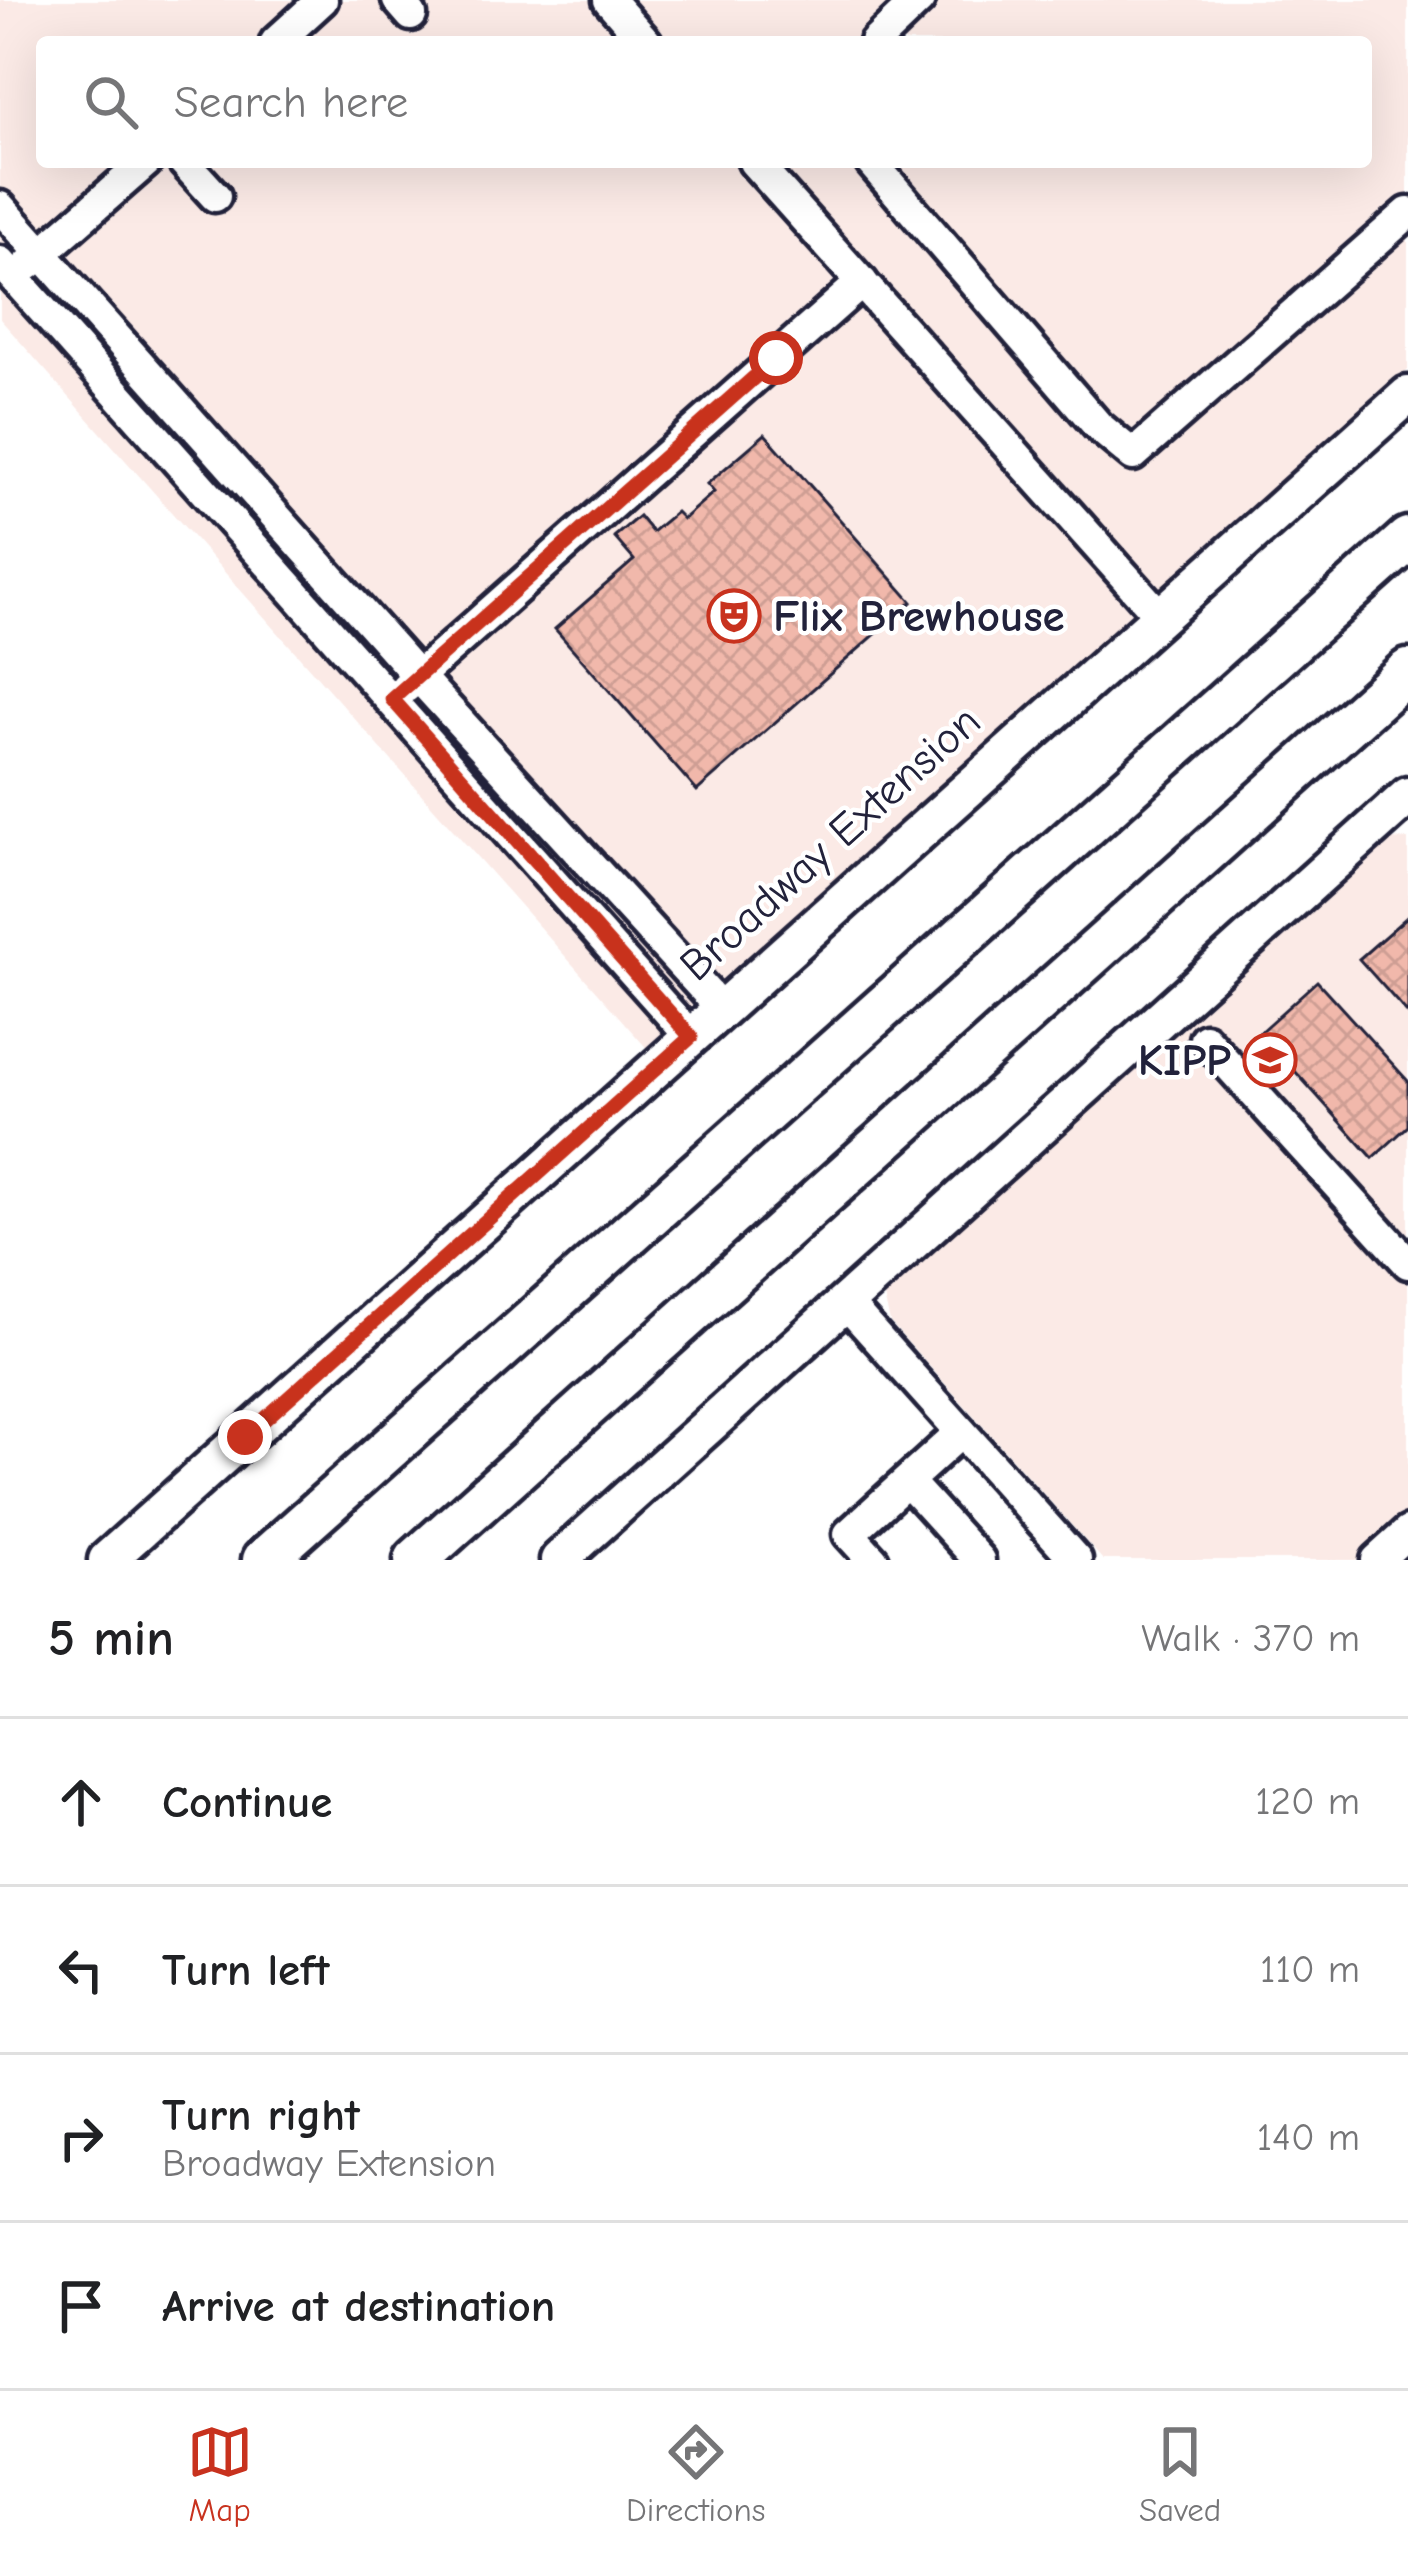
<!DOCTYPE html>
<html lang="en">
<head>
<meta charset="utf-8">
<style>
	body { margin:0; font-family:"Comic Neue",sans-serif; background:#f2f2f2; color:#202124 }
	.stop { position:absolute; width:36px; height:36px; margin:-27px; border:9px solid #c8321e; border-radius:50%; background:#fff }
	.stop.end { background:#c8321e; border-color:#fff; box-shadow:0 3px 12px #0008 }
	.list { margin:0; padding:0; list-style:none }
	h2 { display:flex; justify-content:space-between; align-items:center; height:156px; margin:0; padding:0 48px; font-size:51px }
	h2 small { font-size:39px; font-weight:400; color:#757577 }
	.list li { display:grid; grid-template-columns:78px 1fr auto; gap:36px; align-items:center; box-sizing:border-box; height:168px; padding:0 48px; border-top:3px solid #e0e0e0 }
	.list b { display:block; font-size:45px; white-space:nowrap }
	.list p { margin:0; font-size:39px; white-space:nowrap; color:#757577 }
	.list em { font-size:39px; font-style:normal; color:#757577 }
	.icon { flex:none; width:66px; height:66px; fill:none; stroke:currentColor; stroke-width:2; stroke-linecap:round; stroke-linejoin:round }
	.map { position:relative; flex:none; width:1408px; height:1560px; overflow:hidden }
	.search { position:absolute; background:#fff; box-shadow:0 12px 48px #0002; left:36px; right:36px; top:36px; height:132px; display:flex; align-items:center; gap:30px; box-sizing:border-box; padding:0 42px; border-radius:12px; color:#757577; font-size:45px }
	.sheet { height:828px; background:#fff }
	nav { display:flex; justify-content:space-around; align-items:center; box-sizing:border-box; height:168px; border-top:3px solid #e0e0e0; background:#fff; font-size:33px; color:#757577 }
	nav a { display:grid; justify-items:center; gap:6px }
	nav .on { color:#c8321e }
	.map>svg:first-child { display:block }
	.built { fill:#fbeae6; fill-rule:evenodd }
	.building { fill:url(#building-cross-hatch); stroke:#22223b; stroke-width:3 }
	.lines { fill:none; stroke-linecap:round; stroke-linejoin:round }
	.minor-casing { stroke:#22223b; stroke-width:39 }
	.major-casing { stroke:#22223b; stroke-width:45 }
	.highway-casing { stroke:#22223b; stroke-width:51 }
	.minor { stroke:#fff; stroke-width:30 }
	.major { stroke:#fff; stroke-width:36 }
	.highway { stroke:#fff; stroke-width:42 }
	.route { stroke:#c8321e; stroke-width:15 }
	.labels { text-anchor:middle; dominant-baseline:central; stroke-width:9; stroke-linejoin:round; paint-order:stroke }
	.poi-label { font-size:45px; font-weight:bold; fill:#22223b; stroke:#fff; text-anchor:start }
	.street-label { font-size:45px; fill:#22223b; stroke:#fff }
</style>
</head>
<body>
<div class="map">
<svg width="1408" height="1560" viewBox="0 0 1408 1560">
	<defs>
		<pattern id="building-cross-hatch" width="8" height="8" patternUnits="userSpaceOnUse" patternTransform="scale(3)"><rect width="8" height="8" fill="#f1b8ab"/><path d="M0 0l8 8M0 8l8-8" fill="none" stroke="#ce9e94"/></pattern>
	</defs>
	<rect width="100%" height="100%" fill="#fff"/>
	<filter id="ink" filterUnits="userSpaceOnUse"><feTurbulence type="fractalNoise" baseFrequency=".00833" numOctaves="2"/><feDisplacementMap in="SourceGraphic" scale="24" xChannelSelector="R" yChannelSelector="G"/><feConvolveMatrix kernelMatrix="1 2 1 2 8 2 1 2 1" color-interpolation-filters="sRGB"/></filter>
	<g filter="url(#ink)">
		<!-- built -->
		<g class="built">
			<path d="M0,0H1408V370L651,1053L0,319ZM42,42H1366V162H42Z"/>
			<path d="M1408,839V1532L1377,1560H1103L890,1322L884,1297L888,1283L1385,840Z"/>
		</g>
		<!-- building -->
		<g class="building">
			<path d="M765,434L912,602L697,791L555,629L634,560L614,537L639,516L652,532L676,512L683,519L714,492L707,484Z"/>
			<path d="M1408,916V1014L1359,959Z"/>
			<path d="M1317,981L1408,1081V1126L1373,1158L1260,1032Z"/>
		</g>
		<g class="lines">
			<!-- minor casing -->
			<g class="minor-casing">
				<g id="minor">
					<path d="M398,0L411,15"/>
					<path d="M609,0L646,42"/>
					<path d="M276,42L322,0"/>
					<path d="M875,42L919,0"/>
					<path d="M184,162L215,196"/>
					<path d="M754,162L1160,616"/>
					<path d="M871,162L1098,426L1133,455L1408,213"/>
					<path d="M0,207L418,676L722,1009"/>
					<path d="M0,262L691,1037"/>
					<path d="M28,265L146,162"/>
					<path d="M406,687L862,282"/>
					<path d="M1205,1039L1408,1263"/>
					<path d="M845,1302L1076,1560"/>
					<path d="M908,1482L979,1560"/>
					<path d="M873,1560L849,1534L961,1432"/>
					<path d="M1377,1560L1408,1532"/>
				</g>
			</g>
			<!-- major casing -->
			<g class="major-casing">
				<g id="major">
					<path d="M107,1560L1408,395"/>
					<path d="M559,1560L1408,796"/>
				</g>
			</g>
			<!-- highway casing -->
			<g class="highway-casing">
				<g id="highway">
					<path d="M264,1560L1408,539"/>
					<path d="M416,1560L1408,671"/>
				</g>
			</g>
			<!-- minor -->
			<use href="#minor" class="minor"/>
			<!-- major -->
			<use href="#major" class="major"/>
			<!-- highway -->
			<use href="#highway" class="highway"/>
		</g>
	</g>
	<g class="lines" filter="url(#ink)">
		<!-- route -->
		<path class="route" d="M245,1437L691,1037L392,699L776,358"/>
	</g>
	<!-- icons -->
	<defs>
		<g id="theatre-ring" transform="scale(2.7)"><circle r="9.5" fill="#fff" stroke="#c8321e" stroke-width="1.5"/><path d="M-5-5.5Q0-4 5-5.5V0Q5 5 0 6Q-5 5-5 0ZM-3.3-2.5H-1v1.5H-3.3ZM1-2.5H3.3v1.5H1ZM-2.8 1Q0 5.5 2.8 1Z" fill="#c8321e"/></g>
		<g id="school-ring" transform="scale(2.7)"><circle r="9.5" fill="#fff" stroke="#c8321e" stroke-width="1.5"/><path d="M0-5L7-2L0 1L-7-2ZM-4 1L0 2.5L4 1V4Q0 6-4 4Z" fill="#c8321e"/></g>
	</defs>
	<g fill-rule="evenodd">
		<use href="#theatre-ring" x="734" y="616"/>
		<use href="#school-ring" x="1270" y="1060"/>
	</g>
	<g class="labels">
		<!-- poi labels -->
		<g class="poi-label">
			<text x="773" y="616">Flix Brewhouse</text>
			<text x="1231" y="1060" text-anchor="end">KIPP</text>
		</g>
		<!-- street labels -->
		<g class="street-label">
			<text transform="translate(830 843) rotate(-42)">Broadway Extension</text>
		</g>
	</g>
</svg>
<div class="stop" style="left:776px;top:358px"></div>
<div class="stop end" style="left:245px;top:1437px"></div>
<div class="search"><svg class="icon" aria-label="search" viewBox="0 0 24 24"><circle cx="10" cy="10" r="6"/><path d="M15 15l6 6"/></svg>Search here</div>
</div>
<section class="sheet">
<h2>5 min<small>Walk · 370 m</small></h2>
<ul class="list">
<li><svg class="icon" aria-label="ahead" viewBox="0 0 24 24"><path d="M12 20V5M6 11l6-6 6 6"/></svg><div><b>Continue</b></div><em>120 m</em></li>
<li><svg class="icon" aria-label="left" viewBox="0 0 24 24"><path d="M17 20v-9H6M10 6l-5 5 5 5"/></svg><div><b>Turn left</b></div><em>110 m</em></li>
<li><svg class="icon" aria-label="right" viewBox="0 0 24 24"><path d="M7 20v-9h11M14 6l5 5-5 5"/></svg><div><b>Turn right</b><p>Broadway Extension</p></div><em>140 m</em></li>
<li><svg class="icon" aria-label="arrive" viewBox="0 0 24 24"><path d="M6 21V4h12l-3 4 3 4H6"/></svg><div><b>Arrive at destination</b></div></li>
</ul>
</section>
<nav>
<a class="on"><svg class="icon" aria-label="map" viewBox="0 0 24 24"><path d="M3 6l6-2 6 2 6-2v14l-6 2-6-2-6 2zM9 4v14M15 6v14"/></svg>Map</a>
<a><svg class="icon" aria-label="directions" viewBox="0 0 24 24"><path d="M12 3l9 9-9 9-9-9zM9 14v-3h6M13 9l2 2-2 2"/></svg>Directions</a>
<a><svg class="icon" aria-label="saved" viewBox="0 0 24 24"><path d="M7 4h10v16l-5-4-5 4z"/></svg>Saved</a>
</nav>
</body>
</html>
